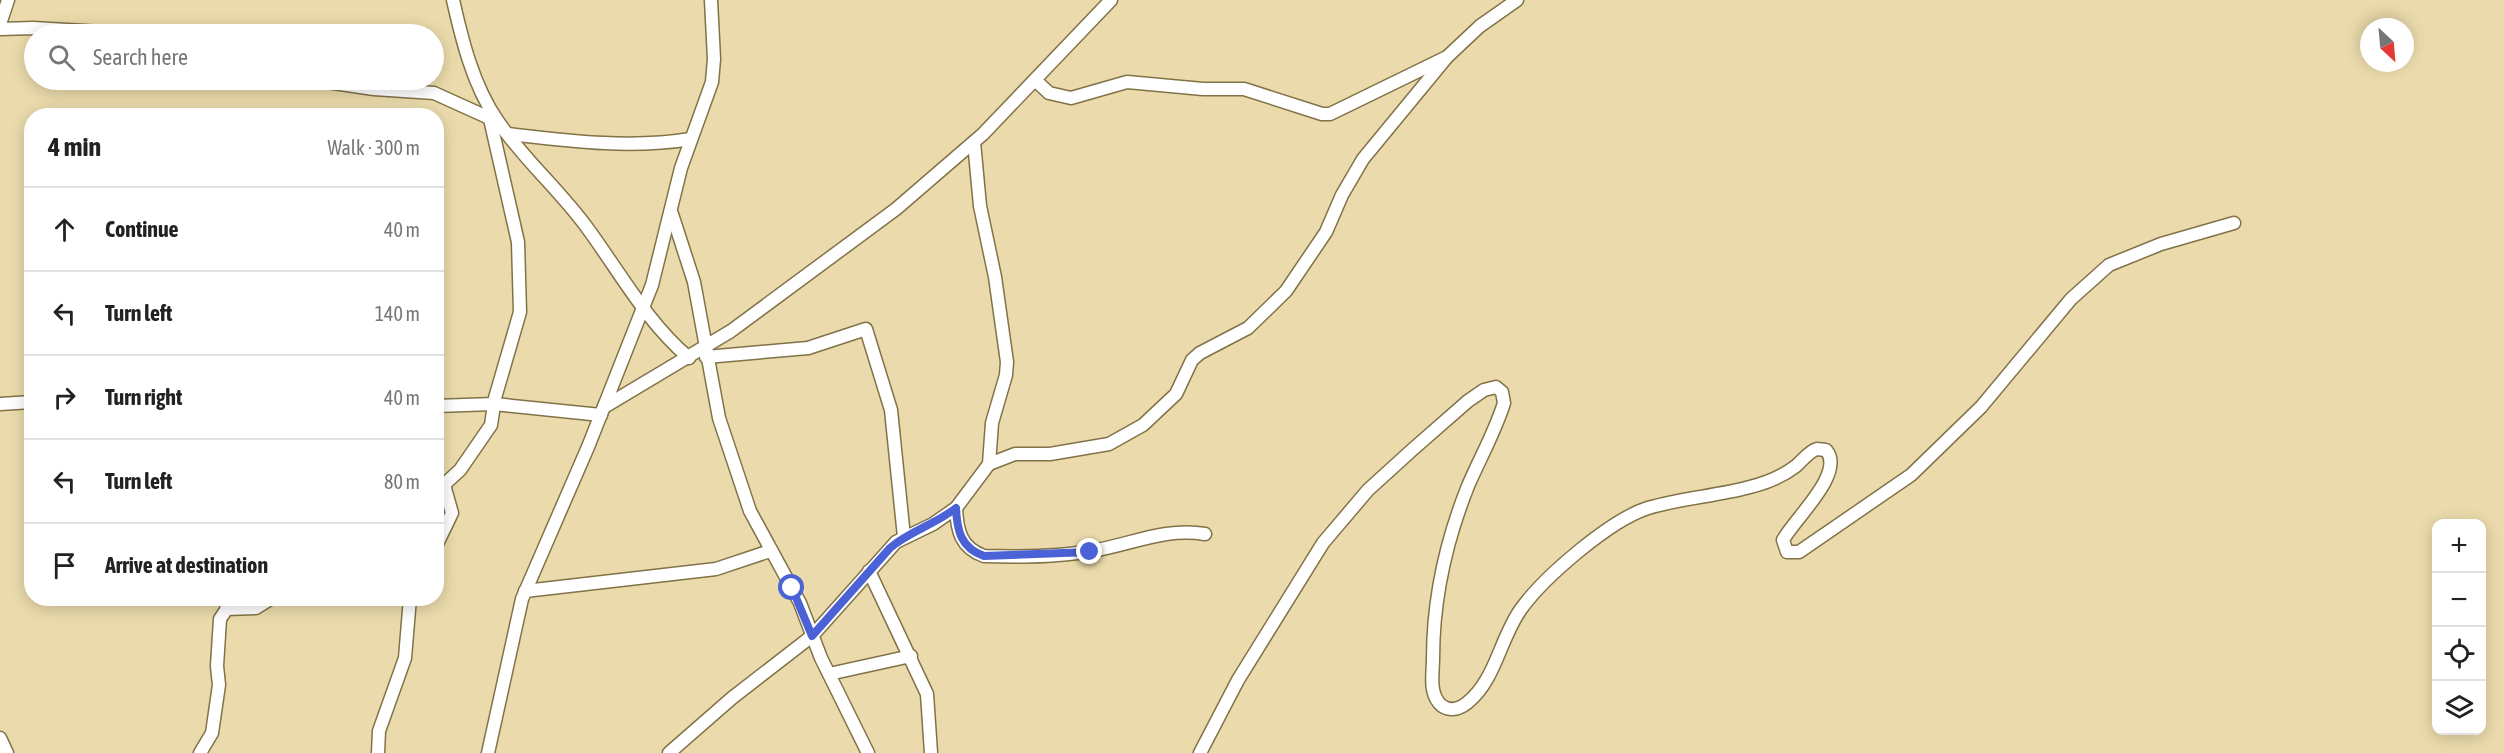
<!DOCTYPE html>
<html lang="en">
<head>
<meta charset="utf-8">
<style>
	body { margin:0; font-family:"Asap Condensed",sans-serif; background:#f2f2f2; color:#222 }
	.controls { position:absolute; right:18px; bottom:18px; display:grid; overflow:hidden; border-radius:12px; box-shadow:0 3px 15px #0003 }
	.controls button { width:54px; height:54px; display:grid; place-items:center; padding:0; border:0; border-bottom:2px solid #e0e0e0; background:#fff; color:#222; font:30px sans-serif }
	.compass { position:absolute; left:2360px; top:18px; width:54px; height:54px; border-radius:50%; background:#fff; box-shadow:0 3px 15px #0003; rotate:154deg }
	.stop { position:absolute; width:18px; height:18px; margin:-14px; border:4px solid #4b61d6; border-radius:50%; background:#fff }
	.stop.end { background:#4b61d6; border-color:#fff; box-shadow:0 2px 6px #0008 }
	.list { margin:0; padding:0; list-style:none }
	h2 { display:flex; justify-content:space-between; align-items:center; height:78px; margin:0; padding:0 24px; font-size:26px }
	h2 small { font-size:20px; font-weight:400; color:#767676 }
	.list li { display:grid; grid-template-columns:39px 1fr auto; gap:18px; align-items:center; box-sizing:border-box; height:84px; padding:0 24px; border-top:2px solid #e0e0e0 }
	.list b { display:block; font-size:22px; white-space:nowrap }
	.list em { font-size:20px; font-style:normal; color:#767676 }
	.icon { flex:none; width:33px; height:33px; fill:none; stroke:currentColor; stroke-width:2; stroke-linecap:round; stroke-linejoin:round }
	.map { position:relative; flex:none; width:2504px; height:753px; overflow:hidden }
	.search { position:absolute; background:#fff; box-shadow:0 3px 15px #0003; left:24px; top:24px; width:420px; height:66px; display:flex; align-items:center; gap:15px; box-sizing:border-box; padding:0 21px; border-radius:33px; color:#767676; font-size:22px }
	.panel { position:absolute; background:#fff; box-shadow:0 3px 15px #0003; left:24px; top:108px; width:420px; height:498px; border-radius:24px }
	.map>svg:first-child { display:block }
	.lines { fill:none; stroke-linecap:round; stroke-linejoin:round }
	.minor-casing { stroke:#817247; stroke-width:15 }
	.minor { stroke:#fff; stroke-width:12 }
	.route { stroke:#4b61d6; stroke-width:8 }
</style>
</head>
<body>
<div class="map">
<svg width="2504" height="753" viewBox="0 0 2504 753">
	<rect width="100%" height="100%" fill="#ebdbac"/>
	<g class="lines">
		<!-- minor casing -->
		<g class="minor-casing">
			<g id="minor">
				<path d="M453,0C462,40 473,85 497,120C523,159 560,190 588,229C621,274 646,321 689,358"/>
				<path d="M0,24L8,0"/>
				<path d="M0,29L33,28L136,34"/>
				<path d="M313,80L374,89L434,93L496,121"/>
				<path d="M1035,80L1049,93L1071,98L1127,82L1203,89H1244L1322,114H1330L1447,57L1480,26L1517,0"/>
				<path d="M508,134C569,141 630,149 691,139"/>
				<path d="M672,214L694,282L719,418L750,511L800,603L821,658L868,753"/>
				<path d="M706,357L808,348L866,329L891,410L904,537"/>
				<path d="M0,404L32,402"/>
				<path d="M436,406L494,404L601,415"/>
				<path d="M604,407L731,331L896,209L983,134L1111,0"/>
				<path d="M989,464L1015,454H1050L1109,444L1143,425L1176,394L1192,360L1200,353L1248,328L1286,291L1326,232L1342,195L1363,159L1447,57"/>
				<path d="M436,492L460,470L491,425L495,398L520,312L518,242L490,119"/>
				<path d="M956,508C957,531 961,548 984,556C1018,557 1057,557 1091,551C1130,545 1165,527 1205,534"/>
				<path d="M436,546L452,513L444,485"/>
				<path d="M869,571L927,694L931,753"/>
				<path d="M525,591L716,569L770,551"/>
				<path d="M226,609L256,608L272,598"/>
				<path d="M829,674L911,656"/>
				<path d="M0,738L7,753"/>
				<path d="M200,753L212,733L219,685L217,666L220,619L234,598"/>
				<path d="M378,753L379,731L405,658L410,598"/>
				<path d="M488,753L522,599L588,447L652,285L681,168L712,82L714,59L711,0"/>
				<path d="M669,753L732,698L812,636L896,542L933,524L956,508L989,464L992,423L1006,375L1007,362L995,277L980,206L974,142"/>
				<path d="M1200,753L1238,680L1323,543L1368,490L1412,450L1468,401L1484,390L1496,387L1502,392L1504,403C1495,432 1480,458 1468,486C1446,541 1433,600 1433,659C1433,673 1429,691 1439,703C1447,712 1458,710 1467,703C1496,680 1500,638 1521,609C1544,577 1610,520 1648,508C1681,498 1717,496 1750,487C1766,483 1783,476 1796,466C1802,461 1809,451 1817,449C1820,449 1823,450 1826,450C1846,473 1794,519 1783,540L1787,552H1799L1911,475L1981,407L2071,299L2109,265L2161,244L2234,223"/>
			</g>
		</g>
		<!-- minor -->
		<use href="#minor" class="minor"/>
	</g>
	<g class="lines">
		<!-- route -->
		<path class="route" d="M792,588L812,636L890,548C910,531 936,524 956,508C957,531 961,548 984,556L1090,552"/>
	</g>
</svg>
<div class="controls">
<button>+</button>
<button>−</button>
<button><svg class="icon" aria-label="locate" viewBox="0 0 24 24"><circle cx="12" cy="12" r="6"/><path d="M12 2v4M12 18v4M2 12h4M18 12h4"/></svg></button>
<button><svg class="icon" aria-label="layers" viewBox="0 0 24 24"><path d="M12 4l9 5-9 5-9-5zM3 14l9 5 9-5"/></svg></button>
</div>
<svg class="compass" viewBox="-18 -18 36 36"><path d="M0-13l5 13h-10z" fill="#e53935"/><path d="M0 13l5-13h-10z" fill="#767676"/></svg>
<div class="stop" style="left:792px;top:588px"></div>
<div class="stop end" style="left:1090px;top:552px"></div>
<div class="search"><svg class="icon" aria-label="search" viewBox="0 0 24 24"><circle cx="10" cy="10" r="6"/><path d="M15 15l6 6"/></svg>Search here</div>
<section class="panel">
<h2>4 min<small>Walk · 300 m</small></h2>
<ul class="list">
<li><svg class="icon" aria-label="ahead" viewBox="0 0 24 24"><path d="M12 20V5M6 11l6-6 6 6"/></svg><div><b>Continue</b></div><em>40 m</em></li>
<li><svg class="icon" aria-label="left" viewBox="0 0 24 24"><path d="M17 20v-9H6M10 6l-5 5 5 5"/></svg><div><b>Turn left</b></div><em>140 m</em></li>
<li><svg class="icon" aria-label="right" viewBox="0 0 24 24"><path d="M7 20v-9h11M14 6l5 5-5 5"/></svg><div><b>Turn right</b></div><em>40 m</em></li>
<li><svg class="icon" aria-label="left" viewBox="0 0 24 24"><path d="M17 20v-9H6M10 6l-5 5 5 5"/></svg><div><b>Turn left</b></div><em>80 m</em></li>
<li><svg class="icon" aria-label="arrive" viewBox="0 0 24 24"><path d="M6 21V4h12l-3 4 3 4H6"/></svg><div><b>Arrive at destination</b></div></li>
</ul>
</section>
</div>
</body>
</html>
